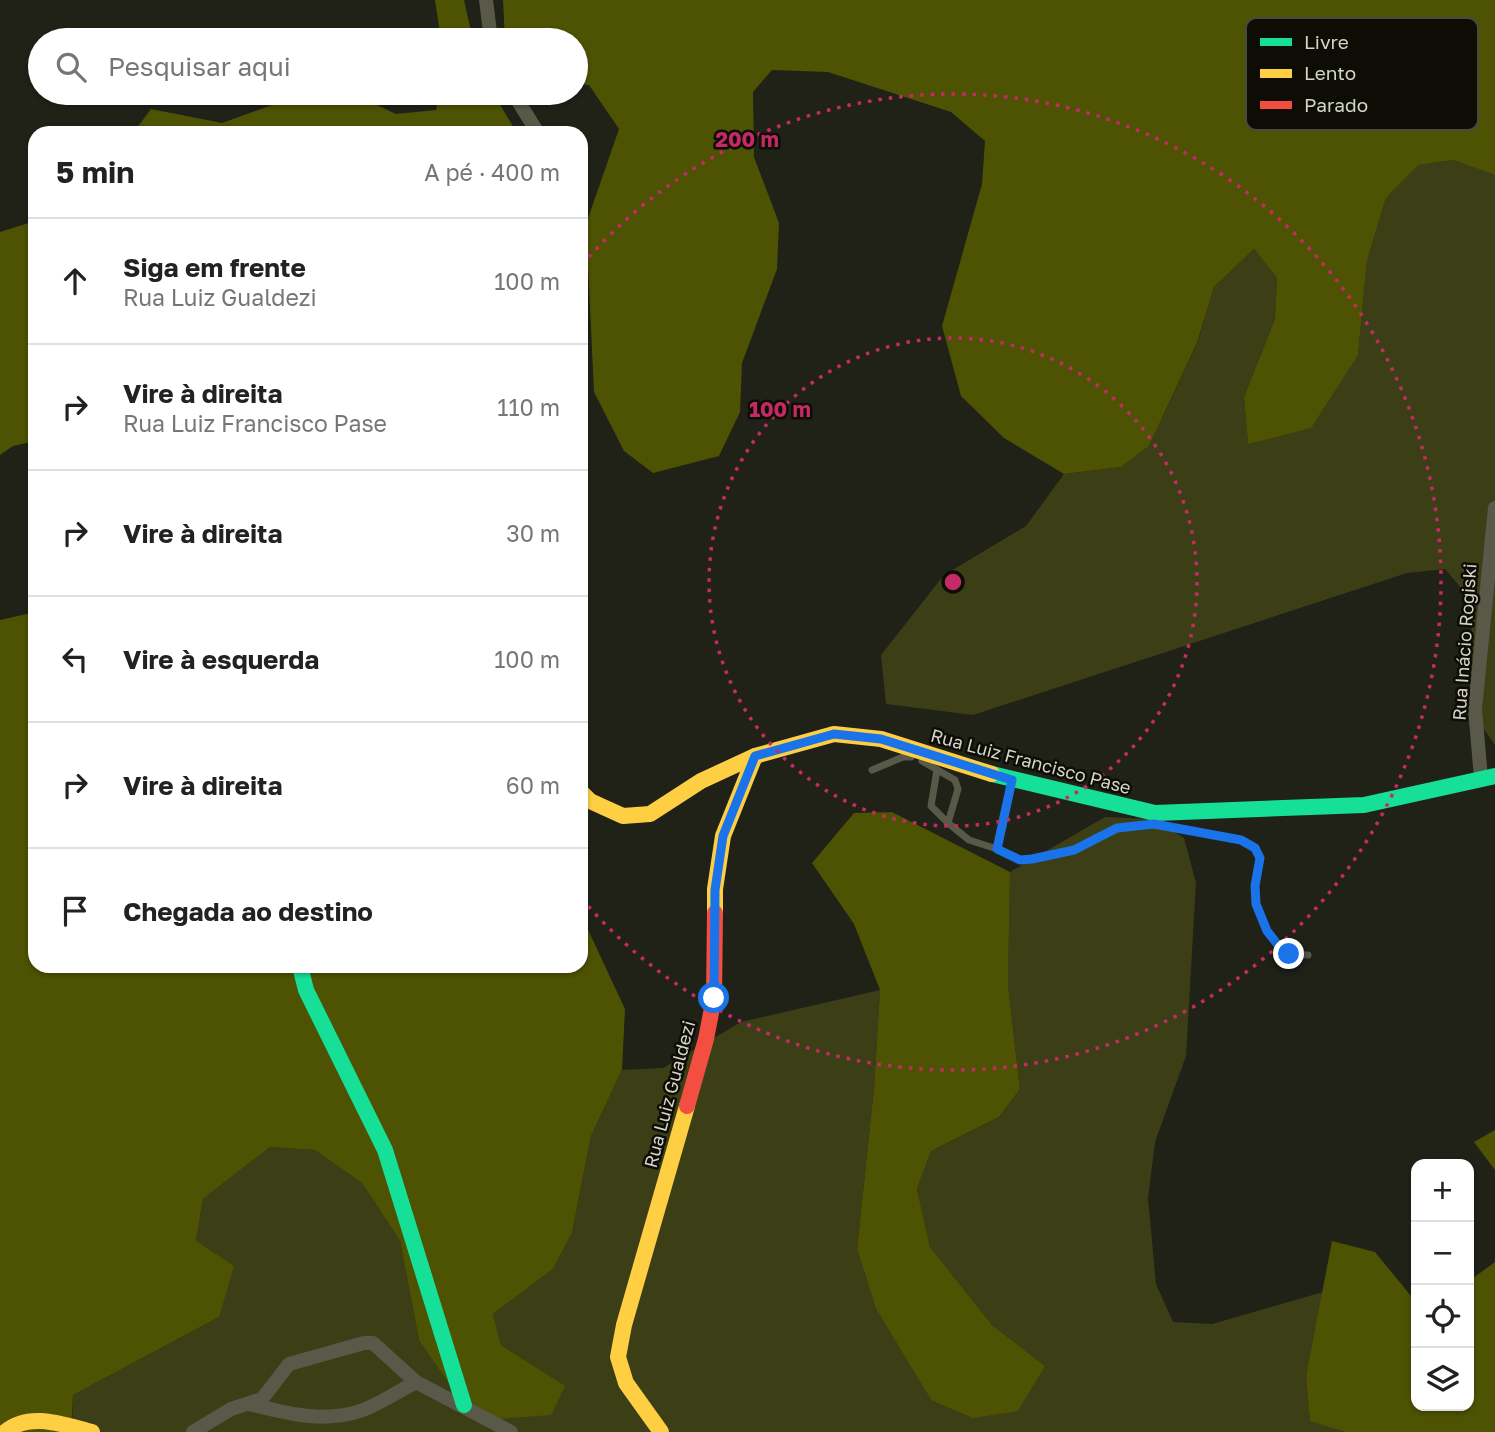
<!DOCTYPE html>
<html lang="pt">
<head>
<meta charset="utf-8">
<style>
	body { margin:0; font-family:"Golos Text",sans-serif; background:#f2f2f2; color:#222 }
	.controls { position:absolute; right:21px; bottom:21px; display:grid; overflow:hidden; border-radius:14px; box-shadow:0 2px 5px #0004 }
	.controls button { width:63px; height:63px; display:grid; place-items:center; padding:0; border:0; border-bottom:2px solid #e0e0e0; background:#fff; color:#222; font:35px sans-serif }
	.stop { position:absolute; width:21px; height:21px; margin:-16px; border:5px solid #1a73e8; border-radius:50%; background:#fff }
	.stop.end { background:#1a73e8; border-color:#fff; box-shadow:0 2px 7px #0008 }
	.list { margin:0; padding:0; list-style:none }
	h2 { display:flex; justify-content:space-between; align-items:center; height:91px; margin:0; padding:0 28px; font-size:30px }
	h2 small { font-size:23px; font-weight:400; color:#767676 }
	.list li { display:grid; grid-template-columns:46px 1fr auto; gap:21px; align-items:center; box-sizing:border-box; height:126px; padding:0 28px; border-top:2px solid #e0e0e0 }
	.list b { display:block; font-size:26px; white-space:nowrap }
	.list p { margin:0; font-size:23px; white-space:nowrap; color:#767676 }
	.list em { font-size:23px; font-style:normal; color:#767676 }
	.icon { flex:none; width:38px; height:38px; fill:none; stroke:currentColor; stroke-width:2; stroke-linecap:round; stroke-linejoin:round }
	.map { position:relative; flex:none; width:1495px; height:1432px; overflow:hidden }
	.search { position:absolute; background:#fff; box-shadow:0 2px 5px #0004; left:28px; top:28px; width:560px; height:77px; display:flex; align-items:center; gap:18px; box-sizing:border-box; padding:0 24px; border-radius:38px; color:#767676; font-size:26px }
	.panel { position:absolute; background:#fff; box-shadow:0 2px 5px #0004; left:28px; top:126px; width:560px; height:847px; border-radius:21px }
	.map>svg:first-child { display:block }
	.green { fill:#3c3f15 }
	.forest { fill:#4e5203 }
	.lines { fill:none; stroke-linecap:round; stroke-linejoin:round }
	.lane { stroke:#585949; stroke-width:7 }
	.street { stroke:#585949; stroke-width:14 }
	.fast { stroke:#16e098; stroke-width:16 }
	.slow { stroke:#ffcf43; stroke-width:16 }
	.jam { stroke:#f24e42; stroke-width:16 }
	.route { stroke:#1a73e8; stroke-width:9 }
	.ring { fill:none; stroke:#c42b66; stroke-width:3.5; stroke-dasharray:3.5 7 }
	.labels { text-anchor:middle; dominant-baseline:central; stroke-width:5; stroke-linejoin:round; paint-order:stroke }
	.street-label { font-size:18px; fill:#d4d5ca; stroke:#0d0d06 }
	.key { fill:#0d0d06; stroke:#494941; stroke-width:2 }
	.key-label { font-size:19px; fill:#d4d5ca }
	.centre { fill:#c42b66; stroke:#0d0d06; stroke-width:3.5 }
	.ring-label { font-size:21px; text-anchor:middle; font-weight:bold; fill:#c42b66; stroke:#0d0d06; stroke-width:5; stroke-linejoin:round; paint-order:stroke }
</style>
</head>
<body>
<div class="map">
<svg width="1495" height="1432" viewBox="0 0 1495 1432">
	<rect width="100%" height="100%" fill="#202117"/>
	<!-- green -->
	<g class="green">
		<path d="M1453,160L1495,175V745L1470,710L1472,601L1445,569L1407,573L973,715L886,704L881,655L944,575L1026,526L1064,474L1121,467L1149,446L1197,344L1214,287L1254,249L1277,278L1275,319L1244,397L1248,443L1358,355L1367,261L1386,198L1417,165Z"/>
		<path d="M1105,817L1154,819L1184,838L1196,883L1186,1056L1155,1142L1148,1198L1156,1284L1173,1322L1212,1324L1323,1292L1306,1376L1310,1420L1345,1432H72L73,1395L219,1317L196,1241L203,1199L270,1147L315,1150L362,1183L400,1241L419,1340L564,1386L501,1345L493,1314L553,1269L572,1233L591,1136L622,1070L663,1068L741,1022L880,990L874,1088L857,1249L876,1309L931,1400L1045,1366L992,1325L930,1247L917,1189L931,1151L999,1117L1020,1089L1008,985L1010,872Z"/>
	</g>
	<!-- forest -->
	<g class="forest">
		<path d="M435,0H464L473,40H441Z"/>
		<path d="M503,0H1495V175L1453,160L1418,165L1386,198L1367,261L1358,355L1311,428L1248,444L1244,397L1275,319L1277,278L1254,249L1214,287L1197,343L1149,446L1121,467L1064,474L1004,438L961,396L942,326L982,184L985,141L951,112L828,72L772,70L753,92L754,157L779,223L777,269L742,363L740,412L719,456L653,473L624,451L594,392L586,224L619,129L589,85L576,84V40H505Z"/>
		<path d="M306,93H352L396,114L436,110L439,93H493L517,133H133L151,109L222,123Z"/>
		<path d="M35,221V441L13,446L0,455V232Z"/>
		<path d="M35,612V966H581V910L583,919L625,1009L622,1070L591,1136L572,1233L553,1269L493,1314L501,1345L565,1386L551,1415L497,1419L459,1398L419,1340L400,1241L362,1183L315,1150L270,1147L203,1199L196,1241L234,1266L219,1317L73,1395L71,1432H0V620Z"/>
		<path d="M892,812L1010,872L1008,985L1020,1089L999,1117L931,1151L917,1189L930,1247L992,1325L1045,1366L1018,1411L973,1418L931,1400L876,1309L857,1249L874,1088L880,990L854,924L812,863L854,813Z"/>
		<path d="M1495,1130V1170L1474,1142Z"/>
		<path d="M1332,1241L1375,1252L1416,1302V1406H1469V1281L1495,1262V1432H1345L1310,1421L1306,1376Z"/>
	</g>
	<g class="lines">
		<!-- lane -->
		<g class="lane">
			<path d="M922,761L955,780L958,789L948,823L969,840L997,849"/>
			<path d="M872,770L903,757H911"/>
			<path d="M937,770L931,806L948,823"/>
			<path d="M1012,784L997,849L1020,860L1032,859L1074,850L1117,828L1154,824L1241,840L1256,848L1260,858L1255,886L1256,904L1267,931L1282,950L1289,954L1308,955"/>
		</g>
		<!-- street -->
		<g class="street">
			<path d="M486,0L491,40"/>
			<path d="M513,93L538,133"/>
			<path d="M1481,778L1475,709L1495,508"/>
			<path d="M249,1404C286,1413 324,1424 363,1410C381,1403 399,1391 416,1382"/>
			<path d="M193,1432L231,1409L262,1399L289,1364L364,1343H373L416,1382L511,1432"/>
		</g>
		<!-- fast -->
		<g class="fast">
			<path d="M992,774L1155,813L1364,805L1495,776"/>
			<path d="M300,966L306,990L385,1150L464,1405"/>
		</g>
		<!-- slow -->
		<g class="slow">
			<path d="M581,792L590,801L623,816L650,814L701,781L755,756L834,734L881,739L992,774"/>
			<path d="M715,913V889L723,836L755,756"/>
			<path d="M5,1432C30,1411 64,1425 92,1432"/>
			<path d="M661,1432L626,1383L618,1357L624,1325L687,1106"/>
		</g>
		<!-- jam -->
		<path class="jam" d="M687,1106L706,1039L714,998L715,913"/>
	</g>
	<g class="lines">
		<!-- route -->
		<path class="route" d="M714,998L715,890L723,836L755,756L834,734L881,739L1012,780L997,849L1020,860L1032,859L1074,850L1117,828L1154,824L1241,840L1255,848L1260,858L1255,886L1256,904L1267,931L1282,950L1289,954"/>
	</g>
	<!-- distance rings -->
	<g class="ring">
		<circle cx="953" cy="582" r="244"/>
		<path d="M582 265A488 488 0 1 1 582 899"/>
	</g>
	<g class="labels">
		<!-- street labels -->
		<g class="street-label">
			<text transform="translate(1464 642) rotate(-86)">Rua Inácio Rogiski</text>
			<text transform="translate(1031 761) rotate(15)">Rua Luiz Francisco Pase</text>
			<text transform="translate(669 1094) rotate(-75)">Rua Luiz Gualdezi</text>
		</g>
	</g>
	<!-- legend -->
	<rect x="1246" y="18" width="232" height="112" rx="10" class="key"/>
	<rect x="1260" y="38" width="32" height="8" fill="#16e098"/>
	<rect x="1260" y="69" width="32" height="9" fill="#ffcf43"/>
	<rect x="1260" y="101" width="32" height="8" fill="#f24e42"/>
	<g class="key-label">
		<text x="1304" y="49">Livre</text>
		<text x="1304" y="80">Lento</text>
		<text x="1304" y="112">Parado</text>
	</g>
	<circle cx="953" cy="582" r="10" class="centre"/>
	<g class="ring-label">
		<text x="747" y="147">200 m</text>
		<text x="780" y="417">100 m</text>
	</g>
</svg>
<div class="controls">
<button>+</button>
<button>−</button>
<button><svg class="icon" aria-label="locate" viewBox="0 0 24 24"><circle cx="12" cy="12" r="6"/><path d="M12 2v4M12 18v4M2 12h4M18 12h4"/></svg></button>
<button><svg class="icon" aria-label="layers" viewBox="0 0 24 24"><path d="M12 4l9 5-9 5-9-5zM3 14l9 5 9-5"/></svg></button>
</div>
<div class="stop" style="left:714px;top:998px"></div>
<div class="stop end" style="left:1289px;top:954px"></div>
<div class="search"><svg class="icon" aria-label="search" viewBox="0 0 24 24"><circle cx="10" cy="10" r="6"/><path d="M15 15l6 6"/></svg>Pesquisar aqui</div>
<section class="panel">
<h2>5 min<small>A pé · 400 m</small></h2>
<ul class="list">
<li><svg class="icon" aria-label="ahead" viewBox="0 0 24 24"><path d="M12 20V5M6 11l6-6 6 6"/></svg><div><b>Siga em frente</b><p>Rua Luiz Gualdezi</p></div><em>100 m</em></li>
<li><svg class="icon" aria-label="right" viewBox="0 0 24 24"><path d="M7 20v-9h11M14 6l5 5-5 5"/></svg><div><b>Vire à direita</b><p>Rua Luiz Francisco Pase</p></div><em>110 m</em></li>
<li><svg class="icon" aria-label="right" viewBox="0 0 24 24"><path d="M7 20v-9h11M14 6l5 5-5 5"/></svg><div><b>Vire à direita</b></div><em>30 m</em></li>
<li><svg class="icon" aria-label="left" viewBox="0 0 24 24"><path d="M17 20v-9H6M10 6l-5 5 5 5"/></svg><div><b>Vire à esquerda</b></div><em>100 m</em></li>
<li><svg class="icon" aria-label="right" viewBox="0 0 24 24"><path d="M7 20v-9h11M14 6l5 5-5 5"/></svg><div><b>Vire à direita</b></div><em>60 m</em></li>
<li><svg class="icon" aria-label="arrive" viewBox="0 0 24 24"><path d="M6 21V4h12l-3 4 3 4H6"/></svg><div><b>Chegada ao destino</b></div></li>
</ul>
</section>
</div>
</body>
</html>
